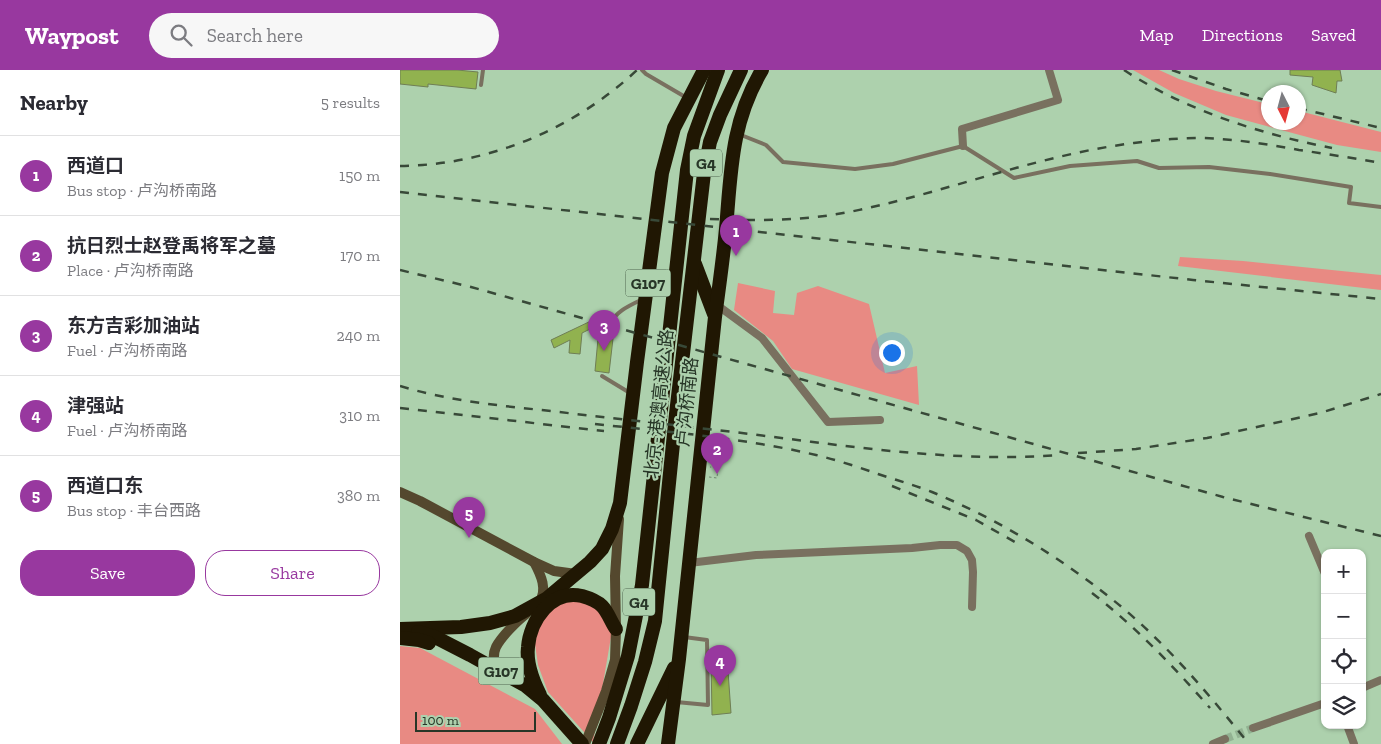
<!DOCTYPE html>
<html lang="en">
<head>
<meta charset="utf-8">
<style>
	body { margin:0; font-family:"Zilla Slab","Noto Sans SC",serif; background:#f7f7f7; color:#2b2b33 }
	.controls { position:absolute; right:15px; bottom:15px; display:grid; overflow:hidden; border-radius:10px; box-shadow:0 1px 4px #0004 }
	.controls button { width:45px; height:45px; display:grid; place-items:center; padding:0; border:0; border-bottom:1px solid #e1e1e2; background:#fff; color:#2b2b33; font:25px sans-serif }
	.compass { position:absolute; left:861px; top:15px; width:45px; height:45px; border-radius:50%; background:#fff; box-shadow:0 1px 4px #0004; rotate:174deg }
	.scale { position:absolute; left:15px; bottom:12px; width:121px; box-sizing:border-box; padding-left:5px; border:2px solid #273627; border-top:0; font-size:14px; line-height:18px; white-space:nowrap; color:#273627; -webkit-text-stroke:4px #add1ad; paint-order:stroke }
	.you { position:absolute; left:491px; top:282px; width:18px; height:18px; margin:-12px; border:4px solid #fff; border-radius:50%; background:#1a73e8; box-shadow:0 0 0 8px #1a73e833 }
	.badge { display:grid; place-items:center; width:32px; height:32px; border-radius:50%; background:#98389f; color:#fff; font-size:16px; font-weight:700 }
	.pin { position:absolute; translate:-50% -41px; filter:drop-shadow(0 1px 2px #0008) }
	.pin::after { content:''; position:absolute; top:26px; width:18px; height:15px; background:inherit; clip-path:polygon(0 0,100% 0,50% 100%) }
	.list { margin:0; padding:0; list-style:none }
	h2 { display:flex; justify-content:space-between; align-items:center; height:65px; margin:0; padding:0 20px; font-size:21px }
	h2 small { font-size:16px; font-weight:400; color:#7c7c81 }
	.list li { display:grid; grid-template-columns:32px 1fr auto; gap:15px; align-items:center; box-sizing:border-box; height:80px; padding:0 20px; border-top:1px solid #e1e1e2 }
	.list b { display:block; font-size:19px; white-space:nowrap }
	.list p { margin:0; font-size:16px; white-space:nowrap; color:#7c7c81 }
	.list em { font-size:16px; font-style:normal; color:#7c7c81 }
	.actions { display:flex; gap:10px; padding:15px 20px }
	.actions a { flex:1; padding:11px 0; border:1px solid #98389f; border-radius:20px; text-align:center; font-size:18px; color:#98389f }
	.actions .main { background:#98389f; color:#fff }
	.icon { flex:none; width:28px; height:28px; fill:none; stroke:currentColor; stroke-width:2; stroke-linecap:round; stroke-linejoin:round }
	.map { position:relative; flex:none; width:981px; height:674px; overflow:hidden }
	header { display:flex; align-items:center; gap:30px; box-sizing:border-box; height:70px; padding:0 25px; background:#98389f; color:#fff }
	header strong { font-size:24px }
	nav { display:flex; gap:28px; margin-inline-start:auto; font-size:18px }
	.search { width:350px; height:45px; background:#f7f7f7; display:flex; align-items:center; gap:12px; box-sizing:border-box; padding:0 18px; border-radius:28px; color:#7c7c81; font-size:19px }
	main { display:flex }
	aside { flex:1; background:#fff }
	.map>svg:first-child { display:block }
	.green { fill:#e88a83 }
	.building { fill:#91b24f; stroke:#6f7e55 }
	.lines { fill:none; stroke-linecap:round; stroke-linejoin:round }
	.street-tunnel { stroke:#92b292; stroke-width:8; stroke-dasharray:8 4; stroke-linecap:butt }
	.path { stroke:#6f896f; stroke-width:1; stroke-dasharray:2.5 2.5; stroke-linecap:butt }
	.lane { stroke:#79705f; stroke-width:4 }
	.street { stroke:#79705f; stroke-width:8 }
	.secondary { stroke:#54482e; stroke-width:10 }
	.highway { stroke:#201703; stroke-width:14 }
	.rail { stroke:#384938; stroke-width:2.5; stroke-dasharray:9 9; stroke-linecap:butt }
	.labels { text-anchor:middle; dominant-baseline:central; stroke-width:4.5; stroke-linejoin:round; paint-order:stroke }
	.shield { fill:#add1ad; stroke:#4f644f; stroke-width:1 }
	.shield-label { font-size:16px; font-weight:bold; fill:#273627 }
	.street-label { font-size:18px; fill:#273627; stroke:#add1ad }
</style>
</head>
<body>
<header>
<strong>Waypost</strong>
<div class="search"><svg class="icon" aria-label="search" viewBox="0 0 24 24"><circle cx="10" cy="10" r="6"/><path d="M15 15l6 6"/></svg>Search here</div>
<nav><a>Map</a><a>Directions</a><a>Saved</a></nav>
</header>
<main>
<aside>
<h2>Nearby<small>5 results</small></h2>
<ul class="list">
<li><span class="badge">1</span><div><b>西道口</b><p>Bus stop · 卢沟桥南路</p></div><em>150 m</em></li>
<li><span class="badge">2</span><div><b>抗日烈士赵登禹将军之墓</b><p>Place · 卢沟桥南路</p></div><em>170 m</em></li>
<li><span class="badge">3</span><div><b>东方吉彩加油站</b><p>Fuel · 卢沟桥南路</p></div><em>240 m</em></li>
<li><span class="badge">4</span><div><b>津强站</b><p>Fuel · 卢沟桥南路</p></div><em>310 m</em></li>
<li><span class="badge">5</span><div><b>西道口东</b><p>Bus stop · 丰台西路</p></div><em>380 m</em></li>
</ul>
<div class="actions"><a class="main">Save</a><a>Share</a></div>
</aside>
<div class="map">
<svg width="981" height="674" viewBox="0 0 981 674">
	<rect width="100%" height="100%" fill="#add1ad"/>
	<!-- green -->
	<g class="green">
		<path d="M733,0H759L779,9L816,21L868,34V52H898L899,41L981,62V82L937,75L826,45L774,23Z"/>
		<path d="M780,187L843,191L981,205V220L778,196Z"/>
		<path d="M338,213L375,221L373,243L394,245L397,223L418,216L469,234L485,303L517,296L519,335L392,299L373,271L334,240Z"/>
		<path d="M173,528L199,537L212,561L193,672L148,622L138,595L135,574L139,554L154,535Z"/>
		<path d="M0,576L20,578L135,639L162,674H0Z"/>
	</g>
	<!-- building -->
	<g class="building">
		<path d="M0,0H57L78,2L76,19L28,14V17L0,14Z"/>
		<path d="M890,0H940L942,11H937L936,23L912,15L913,7L890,5Z"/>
		<path d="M193,250L196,256L182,263L180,284L169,283L170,270L154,278L151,270Z"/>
		<path d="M199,258L214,260L209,303L195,301Z"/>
		<path d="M327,587L331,643L312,645L311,589Z"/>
	</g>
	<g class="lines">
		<!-- street-tunnel -->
		<path class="street-tunnel" d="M825,669L853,658"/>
		<!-- path -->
		<path class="path" d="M309,407L317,408L318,398L310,397"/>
		<!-- lane -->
		<g class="lane">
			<path d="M242,0L246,4L287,28"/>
			<path d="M81,15L83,0"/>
			<path d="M341,65L366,75L383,92L455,99L493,94L563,76L614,108L670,96L737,91L759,98L809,97L870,104L951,117L949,133L981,137"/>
			<path d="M208,256C216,242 226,237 241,230"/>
			<path d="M202,306L230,323"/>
			<path d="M276,632L308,635L307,570L284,567"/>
		</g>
		<!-- street -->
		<g class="street">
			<path d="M563,76L562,59L658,30L649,0"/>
			<path d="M317,235L362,268L428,352L480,350"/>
			<path d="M909,466L925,504"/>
			<path d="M289,493L356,485L512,478L540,475H557L567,481L572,490L573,502L572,537"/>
			<path d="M962,618L981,610"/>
			<path d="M947,655L954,674"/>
			<path d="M853,658L925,633"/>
			<path d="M813,674L825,669"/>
		</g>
		<!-- secondary -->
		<g class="secondary">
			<path d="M0,422L20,431L134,492L154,501L176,504"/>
			<path d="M134,492C141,505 148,520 139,533"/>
			<path d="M95,602C94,594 92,585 96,577C101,567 117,551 126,544"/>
			<path d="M185,674L206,621L215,590L216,559L215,506L219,449"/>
		</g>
		<!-- highway -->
		<g class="highway">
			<path d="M295,194L314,244"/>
			<path d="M0,559L61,557L90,553L115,546L146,529L190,492L202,479L212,459L220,433L237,292L262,103L274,58L304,0"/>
			<path d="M18,562L35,567L70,585L126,616L143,630L182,674"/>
			<path d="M0,568L19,570L29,573"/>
			<path d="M140,625C133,611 126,593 128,577C130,551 151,519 182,526C189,528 197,531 202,536C208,542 211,552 216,559"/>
			<path d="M199,674L209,648L228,586L242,515L287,100L294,66L318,0"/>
			<path d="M217,674L231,636L245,592L255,551L276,344L304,103L310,72L320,45L341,0"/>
			<path d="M237,674L274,598"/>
			<path d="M268,674L279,589L315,247C319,218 323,189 326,159C331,101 331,52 362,0"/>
		</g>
		<!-- rail -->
		<g class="rail">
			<path d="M724,0C785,40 860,64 932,78"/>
			<path d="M772,0L826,19L868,31"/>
			<path d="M898,38L981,58"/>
			<path d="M0,96C88,95 173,60 237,0"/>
			<path d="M0,122L793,210L981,229"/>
			<path d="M310,149C356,151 403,151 449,142C545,123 637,85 734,73C757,70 779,68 802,68C835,69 867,74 899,80C926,84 954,88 981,93"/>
			<path d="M0,200L71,217L823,427L981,466"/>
			<path d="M0,316C46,330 94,335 141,340C194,346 247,352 299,358C419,371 539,394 660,385"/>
			<path d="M0,338L204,361"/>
			<path d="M195,354C269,362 344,368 416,385C437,390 458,397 478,404C496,410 514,415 532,422C595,448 655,484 708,526C762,568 806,621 849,674"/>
			<path d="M678,383L736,379L807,368L920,343L981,324"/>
			<path d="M492,416L576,450L622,476"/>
			<path d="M692,523C736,557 774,597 810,638"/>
		</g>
	</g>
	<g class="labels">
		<!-- shield labels -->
		<g class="shield">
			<rect x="290" y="79.5" width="32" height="27" rx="4"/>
			<rect x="225.5" y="199.5" width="45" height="27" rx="4"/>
			<rect x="223" y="518.5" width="32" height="27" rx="4"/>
			<rect x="78.5" y="587.5" width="45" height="27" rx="4"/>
		</g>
		<g class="shield-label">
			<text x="306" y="93">G4</text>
			<text x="248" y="213">G107</text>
			<text x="239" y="532">G4</text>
			<text x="101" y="601">G107</text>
		</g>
		<!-- street labels -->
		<g class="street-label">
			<text transform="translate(287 332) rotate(-84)">卢沟桥南路</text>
			<text transform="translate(259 334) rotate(-84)">北京-港澳高速公路</text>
		</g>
	</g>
</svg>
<div class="controls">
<button>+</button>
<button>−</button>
<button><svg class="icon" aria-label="locate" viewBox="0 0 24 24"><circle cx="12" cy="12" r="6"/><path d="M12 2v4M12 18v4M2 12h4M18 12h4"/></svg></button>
<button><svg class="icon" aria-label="layers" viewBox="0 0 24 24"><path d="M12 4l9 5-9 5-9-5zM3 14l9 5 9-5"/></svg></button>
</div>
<svg class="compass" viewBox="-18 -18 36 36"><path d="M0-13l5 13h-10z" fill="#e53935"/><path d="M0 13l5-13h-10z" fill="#7c7c81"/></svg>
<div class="scale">100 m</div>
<div class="you"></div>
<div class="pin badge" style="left:336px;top:186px">1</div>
<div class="pin badge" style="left:317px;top:404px">2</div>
<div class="pin badge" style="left:204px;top:281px">3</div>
<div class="pin badge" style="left:320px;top:616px">4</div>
<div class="pin badge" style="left:69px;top:468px">5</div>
</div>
</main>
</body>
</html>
